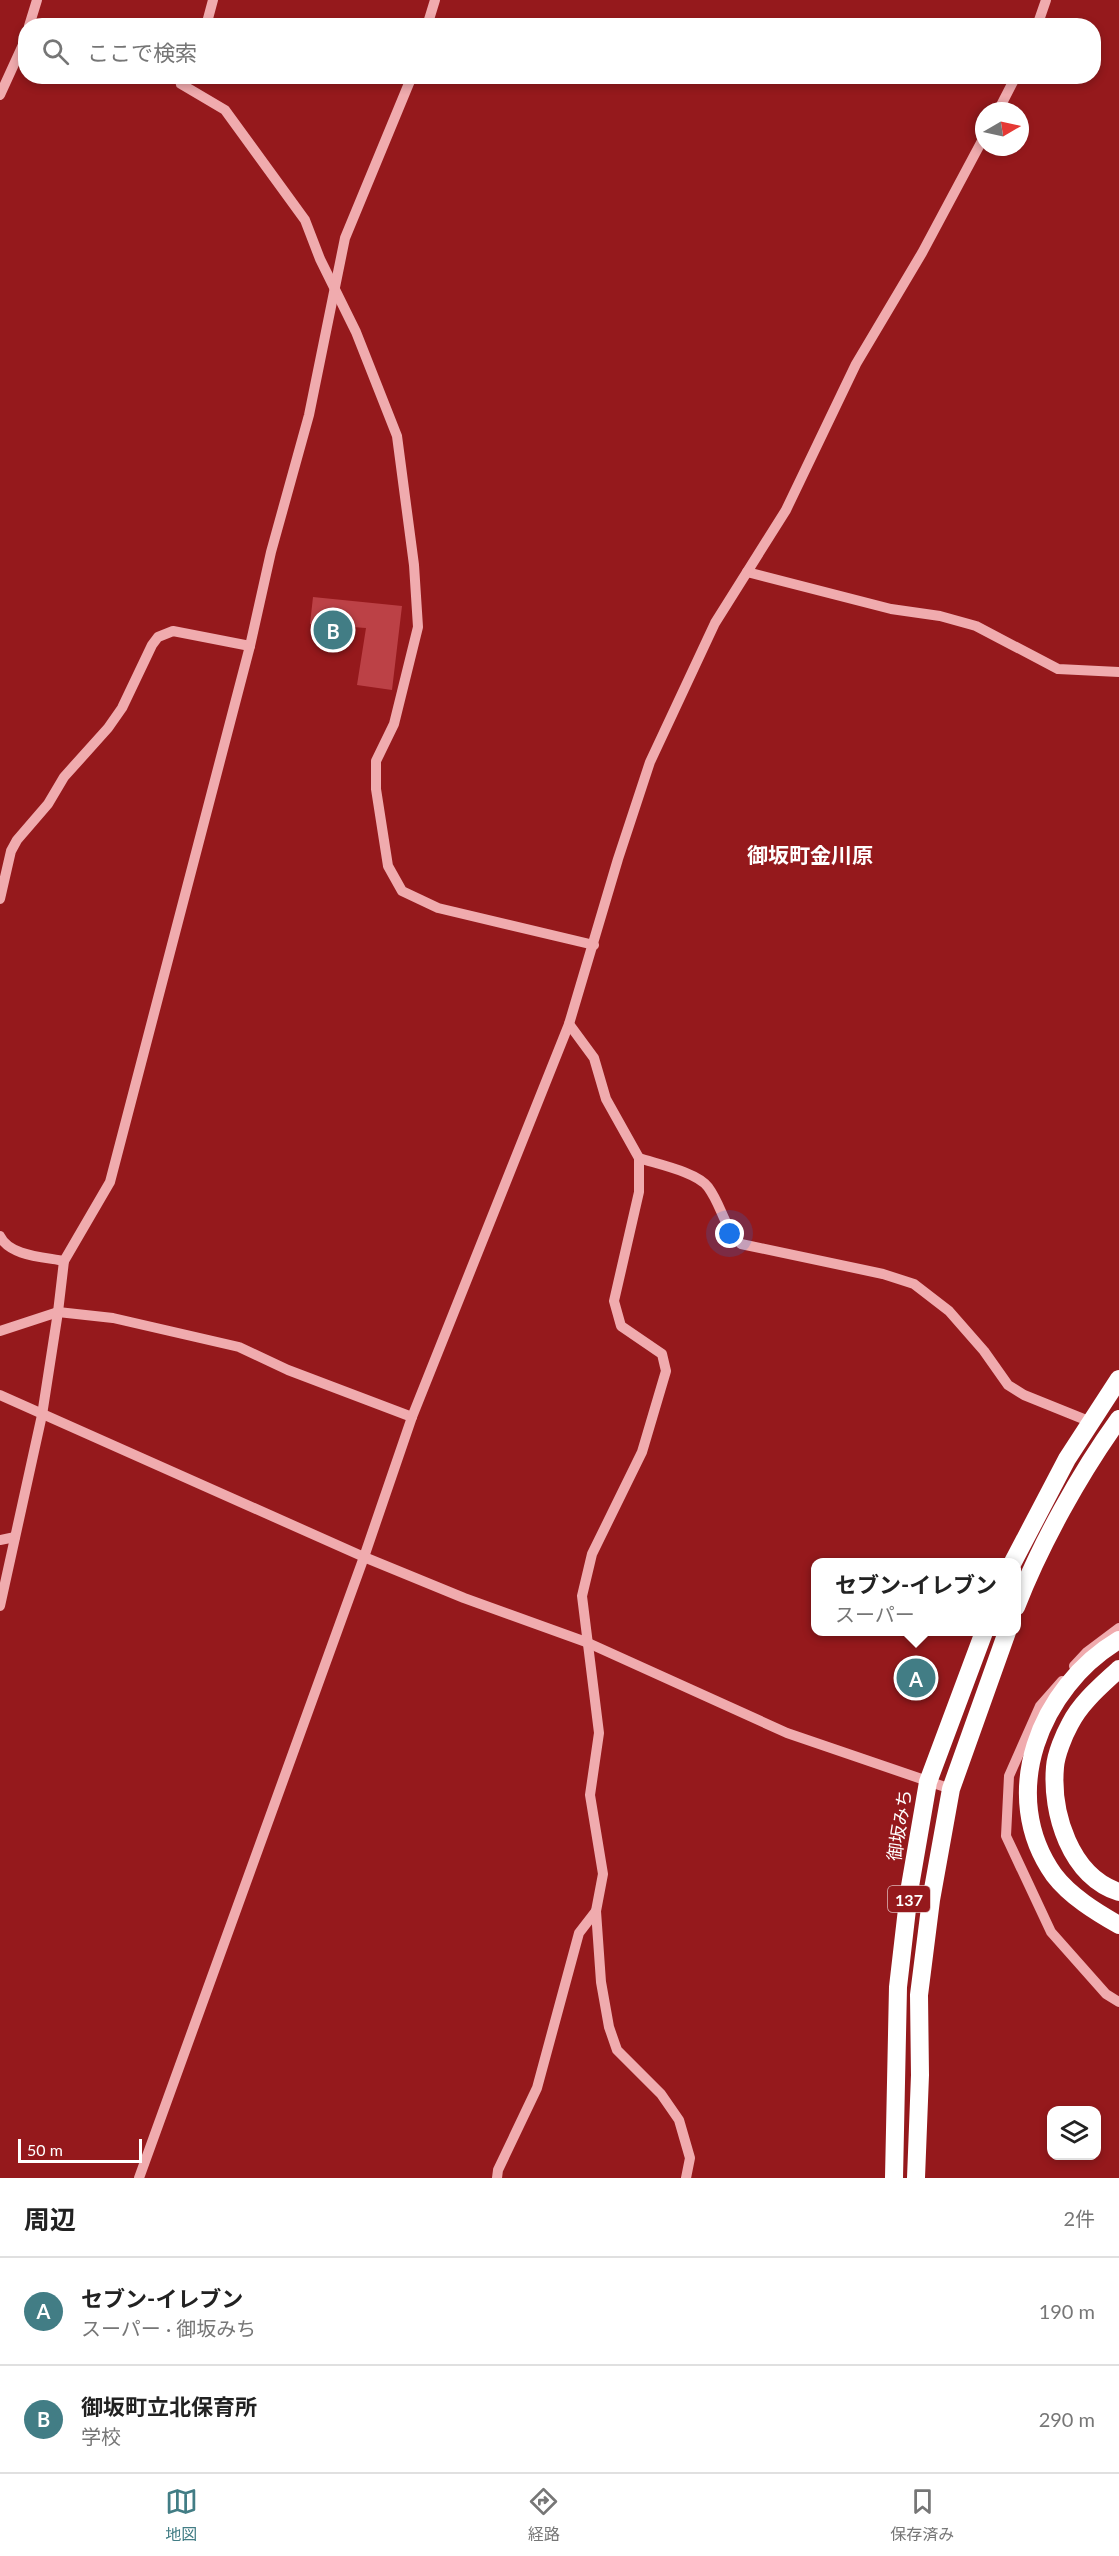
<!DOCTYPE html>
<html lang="ja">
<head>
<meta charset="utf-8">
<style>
	body { margin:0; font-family:Lato,"Noto Sans JP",sans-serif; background:#f2f2f2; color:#222 }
	.controls { position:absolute; right:18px; bottom:18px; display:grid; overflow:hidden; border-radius:12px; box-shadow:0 3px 9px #0003 }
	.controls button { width:54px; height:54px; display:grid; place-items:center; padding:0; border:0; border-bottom:2px solid #e0e0e0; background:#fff; color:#222; font:30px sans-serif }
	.compass { position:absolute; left:975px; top:102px; width:54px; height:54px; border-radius:50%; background:#fff; box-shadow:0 3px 9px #0003; rotate:81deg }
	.scale { position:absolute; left:18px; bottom:15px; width:124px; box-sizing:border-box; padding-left:6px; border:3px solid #fff; border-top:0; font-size:16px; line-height:21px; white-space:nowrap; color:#fff; -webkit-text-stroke:4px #95191c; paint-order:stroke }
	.you { position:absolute; left:730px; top:1234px; width:21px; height:21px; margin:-15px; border:4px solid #fff; border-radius:50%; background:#1a73e8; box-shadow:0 0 0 9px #1a73e833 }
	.badge { display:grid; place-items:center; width:39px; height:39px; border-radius:50%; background:#427d85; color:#fff; font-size:20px; font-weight:700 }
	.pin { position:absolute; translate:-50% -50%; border:3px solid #fff; box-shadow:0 2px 6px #0006 }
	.popup { position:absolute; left:811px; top:1558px; width:210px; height:78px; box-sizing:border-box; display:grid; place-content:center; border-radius:12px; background:#fff; filter:drop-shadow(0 2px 4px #0005); font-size:20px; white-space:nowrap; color:#767676 }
	.popup b { font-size:22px; color:#222 }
	.popup::after { content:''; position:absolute; left:50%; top:100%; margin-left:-12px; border:12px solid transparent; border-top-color:#fff }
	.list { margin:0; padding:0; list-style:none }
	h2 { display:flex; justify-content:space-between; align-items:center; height:78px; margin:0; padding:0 24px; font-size:26px }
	h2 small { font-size:20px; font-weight:400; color:#767676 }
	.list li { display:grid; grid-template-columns:39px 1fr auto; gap:18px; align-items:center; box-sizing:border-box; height:108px; padding:0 24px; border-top:2px solid #e0e0e0 }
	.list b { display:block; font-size:22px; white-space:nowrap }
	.list p { margin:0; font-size:20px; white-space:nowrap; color:#767676 }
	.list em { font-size:20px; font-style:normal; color:#767676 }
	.icon { flex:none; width:33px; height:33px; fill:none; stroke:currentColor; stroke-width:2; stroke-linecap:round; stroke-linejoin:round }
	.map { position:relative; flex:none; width:1119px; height:2178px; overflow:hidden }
	.search { position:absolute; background:#fff; box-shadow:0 3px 9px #0003; left:18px; right:18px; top:18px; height:66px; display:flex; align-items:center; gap:15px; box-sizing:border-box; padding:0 21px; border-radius:24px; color:#767676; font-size:22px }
	.sheet { height:294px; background:#fff }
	nav { display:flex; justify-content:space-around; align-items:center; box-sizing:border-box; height:84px; border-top:2px solid #e0e0e0; background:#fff; font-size:16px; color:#767676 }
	nav a { display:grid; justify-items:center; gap:3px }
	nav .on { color:#427d85 }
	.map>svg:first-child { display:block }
	.building { fill:#bc4146 }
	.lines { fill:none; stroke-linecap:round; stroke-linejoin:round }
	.minor { stroke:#f0abae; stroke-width:10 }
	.highway { stroke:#fff; stroke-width:18 }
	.labels { text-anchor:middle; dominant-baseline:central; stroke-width:5; stroke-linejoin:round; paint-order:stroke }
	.shield { fill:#95191c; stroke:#dfbabb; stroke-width:1.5 }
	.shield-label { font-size:16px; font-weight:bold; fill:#fff }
	.street-label { font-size:18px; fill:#fff; stroke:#95191c }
	.quarter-label { font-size:21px; font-weight:bold; fill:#fff; stroke:#95191c }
</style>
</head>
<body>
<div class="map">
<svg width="1119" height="2178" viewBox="0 0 1119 2178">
	<rect width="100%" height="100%" fill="#95191c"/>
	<!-- building -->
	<path class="building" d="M313,597L402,606L392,690L357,685L366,628L310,624Z"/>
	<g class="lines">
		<!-- minor -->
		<g class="minor">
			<path d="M29,26L37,0"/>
			<path d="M206,26L213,0"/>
			<path d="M427,26L435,0"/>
			<path d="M1037,26L1046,0"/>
			<path d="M185,76L181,84L225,110L305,220L320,259L356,332L397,436L414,565L418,627L394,724L376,761V789L388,866L402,891L438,908L594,945"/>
			<path d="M0,95L26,38"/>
			<path d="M998,111L1016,76"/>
			<path d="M747,572L891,609L940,616L976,626L1058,669L1119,672"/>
			<path d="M0,899L11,851L17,840L48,804L64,777L108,728L122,708L152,645L158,637L173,631L250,646"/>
			<path d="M569,1024L594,1058L606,1099L639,1158V1192L614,1301L621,1326L662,1354L666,1371L642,1452L592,1554L582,1596L599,1733L590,1795L603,1874L596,1911L601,1982L609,2027L617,2050L661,2094L679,2120L690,2158L686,2178"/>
			<path d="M639,1158C657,1164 697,1172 708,1187C722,1206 723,1226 741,1244L883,1274L914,1284L949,1311L984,1351L1008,1385L1024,1395L1091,1422"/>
			<path d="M0,1236C9,1256 44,1257 64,1261"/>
			<path d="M0,1331L58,1312L113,1318L239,1347L288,1370L412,1417"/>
			<path d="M0,1395L364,1557L464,1598L586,1642L787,1733L951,1789"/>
			<path d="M0,1540L15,1537"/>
			<path d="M0,1606L42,1415L58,1312L64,1261L110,1182L250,646L271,552L309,415L345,238L412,76"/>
			<path d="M1074,1666L1087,1652L1119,1628"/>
			<path d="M1062,1681L1040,1706L1009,1776L1006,1836L1051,1932L1106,1994L1119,2002"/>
			<path d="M139,2178L364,1557L412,1417L569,1024L618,859L650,762L715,623L786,510L856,364L922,253L984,137"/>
			<path d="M497,2178L498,2170L537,2088L579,1933L596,1911"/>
		</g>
		<!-- highway -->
		<g class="highway">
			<path d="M1013,1562L1067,1459L1119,1379"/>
			<path d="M1016,1607C1040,1545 1080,1473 1119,1419"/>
			<path d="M1119,1640C1040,1687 997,1795 1054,1875C1070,1896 1096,1912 1119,1925"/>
			<path d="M1119,1669C1102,1685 1081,1702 1070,1724C1064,1735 1056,1754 1055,1767C1051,1813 1070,1876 1119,1892"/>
			<path d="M894,2178L898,1987L909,1892L928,1782L984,1632"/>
			<path d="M916,2178L920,2075L919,1995L931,1900L951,1789L1007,1632"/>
		</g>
	</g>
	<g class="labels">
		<!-- shield labels -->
		<rect class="shield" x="888" y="1886" width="42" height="26" rx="4.5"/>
		<g class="shield-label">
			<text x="909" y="1899">137</text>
		</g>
		<!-- street labels -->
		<g class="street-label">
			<text transform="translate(899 1825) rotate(-81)">御坂みち</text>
		</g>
		<!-- quarter labels -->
		<g class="quarter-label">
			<text x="810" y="854">御坂町金川原</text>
		</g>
	</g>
</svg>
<div class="controls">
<button><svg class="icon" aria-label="layers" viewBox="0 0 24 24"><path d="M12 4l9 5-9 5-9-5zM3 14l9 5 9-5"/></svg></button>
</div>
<svg class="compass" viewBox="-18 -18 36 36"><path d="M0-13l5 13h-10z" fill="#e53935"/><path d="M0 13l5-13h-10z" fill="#767676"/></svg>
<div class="scale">50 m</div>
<div class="you"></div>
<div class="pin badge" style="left:916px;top:1678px">A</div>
<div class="popup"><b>セブン-イレブン</b>スーパー</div>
<div class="pin badge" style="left:333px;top:630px">B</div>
<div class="search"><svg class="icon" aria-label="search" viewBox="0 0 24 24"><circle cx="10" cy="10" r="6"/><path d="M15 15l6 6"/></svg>ここで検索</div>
</div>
<section class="sheet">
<h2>周辺<small>2件</small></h2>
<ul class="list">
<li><span class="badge">A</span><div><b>セブン-イレブン</b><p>スーパー · 御坂みち</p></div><em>190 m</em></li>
<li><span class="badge">B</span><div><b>御坂町立北保育所</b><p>学校</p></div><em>290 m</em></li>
</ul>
</section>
<nav>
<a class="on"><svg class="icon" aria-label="map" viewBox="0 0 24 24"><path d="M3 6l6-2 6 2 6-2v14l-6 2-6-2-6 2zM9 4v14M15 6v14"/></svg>地図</a>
<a><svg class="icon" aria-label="directions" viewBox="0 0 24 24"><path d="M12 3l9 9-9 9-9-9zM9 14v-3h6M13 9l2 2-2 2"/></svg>経路</a>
<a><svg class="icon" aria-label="saved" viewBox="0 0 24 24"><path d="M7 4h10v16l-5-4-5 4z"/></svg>保存済み</a>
</nav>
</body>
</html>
